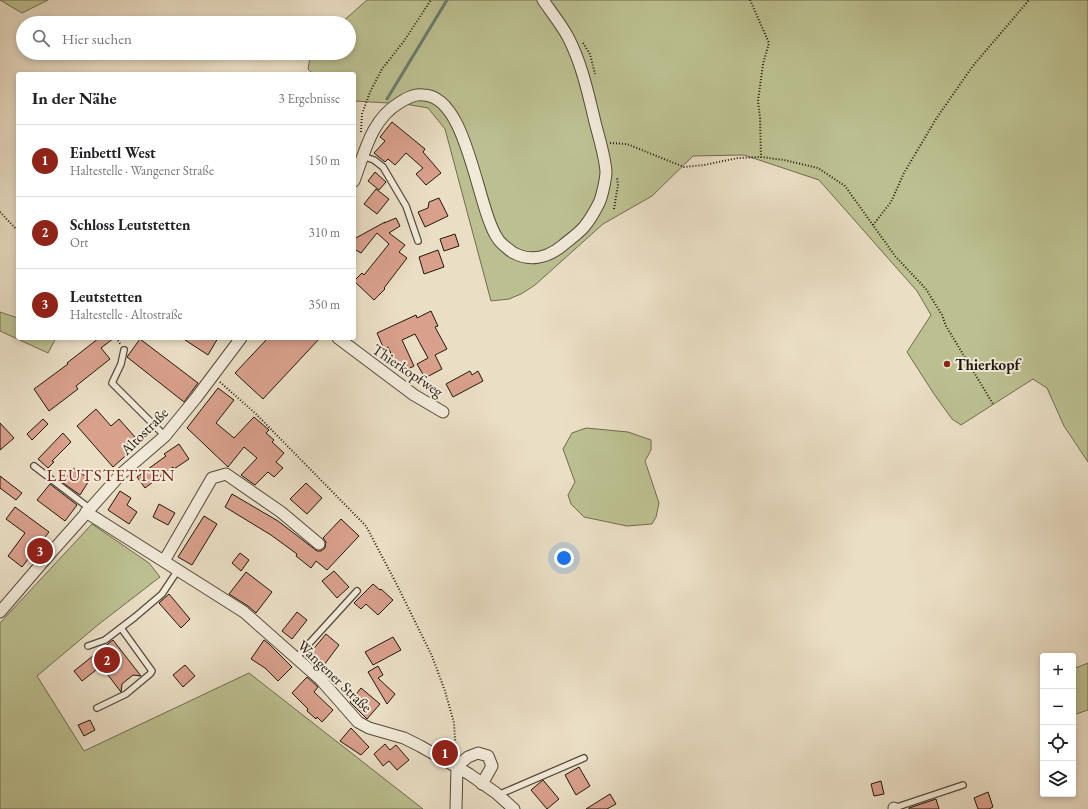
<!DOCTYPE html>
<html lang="de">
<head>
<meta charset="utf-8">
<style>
	body { margin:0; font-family:"EB Garamond",serif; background:#f6f6f6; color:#202124 }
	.controls { position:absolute; right:12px; bottom:12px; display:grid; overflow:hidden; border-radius:4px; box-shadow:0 2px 6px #0003 }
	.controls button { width:36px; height:36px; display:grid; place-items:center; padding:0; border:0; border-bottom:1px solid #e0e0e0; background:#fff; color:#202124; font:20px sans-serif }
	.you { position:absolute; left:564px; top:558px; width:14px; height:14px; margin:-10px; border:3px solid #fff; border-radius:50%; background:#1a73e8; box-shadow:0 0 0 6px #1a73e833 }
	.badge { display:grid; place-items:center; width:26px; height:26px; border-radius:50%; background:#8f2418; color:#fff; font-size:13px; font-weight:700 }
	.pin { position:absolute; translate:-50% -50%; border:2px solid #fff; box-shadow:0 1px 4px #0006 }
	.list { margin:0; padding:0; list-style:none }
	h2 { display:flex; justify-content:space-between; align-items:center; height:52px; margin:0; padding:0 16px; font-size:17px }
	h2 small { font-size:13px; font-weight:400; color:#757577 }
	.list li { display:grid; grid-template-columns:26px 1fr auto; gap:12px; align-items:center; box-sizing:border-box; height:72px; padding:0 16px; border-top:1px solid #e0e0e0 }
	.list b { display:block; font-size:15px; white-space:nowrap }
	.list p { margin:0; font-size:13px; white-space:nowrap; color:#757577 }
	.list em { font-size:13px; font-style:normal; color:#757577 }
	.icon { flex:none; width:22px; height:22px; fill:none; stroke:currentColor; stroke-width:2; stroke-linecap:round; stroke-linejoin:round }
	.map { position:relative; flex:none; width:1088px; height:809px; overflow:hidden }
	.search { position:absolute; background:#fff; box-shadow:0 2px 6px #0003; left:16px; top:16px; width:340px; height:44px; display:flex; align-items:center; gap:10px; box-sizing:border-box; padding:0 14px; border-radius:22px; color:#757577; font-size:15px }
	.panel { position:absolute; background:#fff; box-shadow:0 2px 6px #0003; left:16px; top:72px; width:340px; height:268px; border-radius:4px }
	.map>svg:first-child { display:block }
	.green { fill:#bcc091; stroke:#6f6c4e }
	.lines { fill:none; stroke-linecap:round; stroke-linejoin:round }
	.stream { stroke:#697b6d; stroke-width:3 }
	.building { fill:#d9a08c; stroke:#22180c }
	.lane-casing { stroke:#544a3a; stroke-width:8 }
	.street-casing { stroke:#544a3a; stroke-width:13 }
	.path { stroke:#22180c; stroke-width:2; stroke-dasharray:1 2; stroke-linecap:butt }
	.lane { stroke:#f1ead9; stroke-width:5.5 }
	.street { stroke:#f1ead9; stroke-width:11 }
	.poi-dot { fill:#8f2418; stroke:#f1ead9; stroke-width:1.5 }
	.labels { text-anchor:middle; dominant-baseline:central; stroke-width:4; stroke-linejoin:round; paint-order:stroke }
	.poi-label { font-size:15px; font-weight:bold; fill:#22180c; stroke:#f1ead9; text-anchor:start }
	.street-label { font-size:15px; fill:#22180c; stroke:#f1ead9 }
	.quarter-label { font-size:17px; letter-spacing:1px; fill:#7a1f14; stroke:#f1ead9 }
</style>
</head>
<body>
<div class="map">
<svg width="1088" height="809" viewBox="0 0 1088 809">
	<rect width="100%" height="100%" fill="#eadec5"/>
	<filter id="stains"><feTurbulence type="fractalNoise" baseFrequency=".005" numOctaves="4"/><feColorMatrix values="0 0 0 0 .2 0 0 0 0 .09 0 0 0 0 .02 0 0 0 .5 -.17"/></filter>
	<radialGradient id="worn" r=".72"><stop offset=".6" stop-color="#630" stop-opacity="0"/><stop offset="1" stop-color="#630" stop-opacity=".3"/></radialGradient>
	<!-- green -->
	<g class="green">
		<path d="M0,0H48L22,13Z"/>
		<path d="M367,0H1088V462L1064,426L1047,388L1033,379L961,425L952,419L934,394L907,352L931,315L917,291L819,180L744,155L693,156L652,196L603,224L535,285L521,294L509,299L491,301L445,129L428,108L405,104L354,101V74H313L308,69L311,53H349V23H341Z"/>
		<path d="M0,312L18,318V338H56L48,353L0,331Z"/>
		<path d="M586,428L628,432L651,440V450L645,461L659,503L656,517L652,524L627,526L584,517L571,504L568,495L575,482L563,449L572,433Z"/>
		<path d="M92,524L149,563L160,577L99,624L37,676L84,751L249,673L423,809H0V623Z"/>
		<path d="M1088,663V710L1073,715V669Z"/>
	</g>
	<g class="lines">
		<!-- stream -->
		<path class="stream" d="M387,99L447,0"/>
	</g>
	<!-- building -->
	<g class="building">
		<path d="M392,122L425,149L423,152L441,173L426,185L416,174L423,168L406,153L395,165L388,159L385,162L374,153L385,141L380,137Z"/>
		<path d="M375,172L386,182L379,190L368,181Z"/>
		<path d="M376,189L389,199L377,214L364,204Z"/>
		<path d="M439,198L448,216L425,227L418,212L428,208L429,202Z"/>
		<path d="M396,218L400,226L389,233L405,245L399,252L407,258L384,288L385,289L374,300L354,281L362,273L364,275L389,244L377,233L361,253L354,249V239L385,222L384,223Z"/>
		<path d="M455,234L459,246L444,251L440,239Z"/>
		<path d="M438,250L444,267L424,274L419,257Z"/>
		<path d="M431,311L438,326L435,327L447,349L435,355L442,369L425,378L417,364L428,358L415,334L402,340L414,366L400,373L388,347L384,349L377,333L416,315L417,318Z"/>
		<path d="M99,338H114L101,348L110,359L76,386L78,389L49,411L34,389L68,364L67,363Z"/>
		<path d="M182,338H218L208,355Z"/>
		<path d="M268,338H320L263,399L235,373Z"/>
		<path d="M140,339L198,383L184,402L127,357Z"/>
		<path d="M470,371L472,375L478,371L483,381L453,397L446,384Z"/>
		<path d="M218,388L234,400L216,423L234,438L254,417L269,430L266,433L274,440L272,442L284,453L276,462L283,468L274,477L268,472L255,485L241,475L257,458L244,447L228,467L187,428Z"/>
		<path d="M96,409L111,426L119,419L135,437L127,444L132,450L113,467L77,426Z"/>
		<path d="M43,419L48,424L32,440L27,434Z"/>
		<path d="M0,423L14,438L0,450Z"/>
		<path d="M63,433L71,442L52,461L54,462L48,468L38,459Z"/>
		<path d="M179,444L189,459L174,469L173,467L145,488L137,477L166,456L164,454Z"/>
		<path d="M73,468L90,479L80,495L63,483Z"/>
		<path d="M0,476L22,493L16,500L0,488Z"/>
		<path d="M306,483L322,498L307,514L290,499Z"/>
		<path d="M50,484L77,505L65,521L37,500Z"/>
		<path d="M120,491L131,498L127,505L137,512L129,524L108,510Z"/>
		<path d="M232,494L278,521L317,551H321L325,548L326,542L323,538L341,519L359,536L327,570L316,561L311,568L296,556L297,554L271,535L225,507Z"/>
		<path d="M159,504L175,513L168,525L153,517Z"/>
		<path d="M15,507L49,532L22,567L8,556L25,533L6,519Z"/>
		<path d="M204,516L217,524L192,565L178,557Z"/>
		<path d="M240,553L249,560L241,571L232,563Z"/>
		<path d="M334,571L349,587L337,598L322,581Z"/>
		<path d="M246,572L272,592L256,613L248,606L229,594Z"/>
		<path d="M373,584L380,590L381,589L393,600L378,615L366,604L361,609L354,603Z"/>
		<path d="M169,594L190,619L181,628L159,603Z"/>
		<path d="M297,612L307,620L292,639L282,631Z"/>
		<path d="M326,634L339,645L324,665L310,653Z"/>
		<path d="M393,637L401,650L373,665L365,652Z"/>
		<path d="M113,640L141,676L133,675L122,684L121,692L101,666L82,681L74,671Z"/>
		<path d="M264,640L269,644L292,667L278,681L265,668L251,659Z"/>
		<path d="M185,665L195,676L183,687L173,675Z"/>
		<path d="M378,666L383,675L378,678L395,694L387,704L368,672Z"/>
		<path d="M307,677L318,687L314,692L333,710L322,722L317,717L316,719L307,711L308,709L292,693Z"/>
		<path d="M361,688L380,704L367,719L350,702Z"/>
		<path d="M90,720L95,730L84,736L78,725Z"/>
		<path d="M351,728L369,747L361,755L340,741Z"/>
		<path d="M385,744L390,750L396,745L409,760L397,770L389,761L383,766L374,754Z"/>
		<path d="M579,767L590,786L576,795L565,775Z"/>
		<path d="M543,780L559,799L547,809L531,790Z"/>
		<path d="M881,781L884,794L874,796L871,784Z"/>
		<path d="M988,792L993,807L989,809H978L974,798Z"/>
		<path d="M610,794L616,804L607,809H586Z"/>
		<path d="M936,799L939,809H909V808Z"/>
	</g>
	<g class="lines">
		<!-- lane casing -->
		<g class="lane-casing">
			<g id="lane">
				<path d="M362,156L374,160L383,167L406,206L418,241"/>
				<path d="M124,350L121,364L112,383L165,436"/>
				<path d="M34,466L89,508"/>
				<path d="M88,646L105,640L135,617L162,594L178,570"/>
				<path d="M296,658L357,591"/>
				<path d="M97,708L126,694L150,674L152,671L121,628"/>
				<path d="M498,795L584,758"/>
				<path d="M894,808L963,785"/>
			</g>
		</g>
		<!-- street casing -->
		<g class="street-casing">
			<g id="street">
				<path d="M354,181C365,152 371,120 399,103C407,98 414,94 423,95C468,95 477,210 498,239C501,244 507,248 512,252C529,262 547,258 562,246C569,240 578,234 584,227C589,221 595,211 599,203C602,197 606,178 606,172C605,156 599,138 595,122C588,93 582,64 568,37C561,24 551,12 543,0"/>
				<path d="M338,338L414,395L443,412"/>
				<path d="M86,512L244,612L321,680L358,722L369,728L404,738L420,746L469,774L496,793L514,809"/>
				<path d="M164,561L212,478L226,474L281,512L319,544"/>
				<path d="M0,612L48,556L121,474L165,436L196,398L241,338"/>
				<path d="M457,766L468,757L478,753L488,756L492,766L482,784"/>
				<path d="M894,808V809"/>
				<path d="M456,809L457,766"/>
			</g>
		</g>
		<!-- path -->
		<g class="path">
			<path d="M750,0L769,43L763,64L758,101L760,118L761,157L784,160L818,168L845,186L895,256L926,289L942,315L946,326L993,404"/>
			<path d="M583,43L590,54L595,74"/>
			<path d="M361,132L362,114L370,92L382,69L404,41L431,0"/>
			<path d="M610,143L627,144L684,167L704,165L738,158L760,157"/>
			<path d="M614,209L618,185L617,178"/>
			<path d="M0,212L18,231"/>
			<path d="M873,225L891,202L904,173L936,119L972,67L1029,0"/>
			<path d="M116,338L121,345"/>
			<path d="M220,382L256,414L366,526L396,583L432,656L445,691L454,723L456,753"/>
		</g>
		<!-- lane -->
		<use href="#lane" class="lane"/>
		<!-- street -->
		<use href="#street" class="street"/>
	</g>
	<!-- markers -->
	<circle class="poi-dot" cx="947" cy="364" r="4"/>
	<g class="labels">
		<!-- poi labels -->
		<g class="poi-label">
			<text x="955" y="364">Thierkopf</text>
		</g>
		<!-- street labels -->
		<g class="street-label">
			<text transform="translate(408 370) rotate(34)">Thierkopfweg</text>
			<text transform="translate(144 431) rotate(-45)">Altostraße</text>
			<text transform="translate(335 676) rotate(44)">Wangener Straße</text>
		</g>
		<!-- quarter labels -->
		<g class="quarter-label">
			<text x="111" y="475">LEUTSTETTEN</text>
		</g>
	</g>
	<rect width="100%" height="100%" filter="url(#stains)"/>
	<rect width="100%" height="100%" fill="url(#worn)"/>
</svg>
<div class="controls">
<button>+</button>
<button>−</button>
<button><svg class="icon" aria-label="locate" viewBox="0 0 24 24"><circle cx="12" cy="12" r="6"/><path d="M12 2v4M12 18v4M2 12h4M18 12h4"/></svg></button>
<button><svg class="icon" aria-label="layers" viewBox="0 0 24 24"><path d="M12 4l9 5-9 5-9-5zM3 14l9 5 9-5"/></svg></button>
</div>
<div class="you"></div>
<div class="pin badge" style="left:445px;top:753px">1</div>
<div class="pin badge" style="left:107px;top:660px">2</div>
<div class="pin badge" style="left:40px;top:551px">3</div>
<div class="search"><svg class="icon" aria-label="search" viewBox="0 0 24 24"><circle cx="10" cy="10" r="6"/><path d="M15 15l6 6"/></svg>Hier suchen</div>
<section class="panel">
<h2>In der Nähe<small>3 Ergebnisse</small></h2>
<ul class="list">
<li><span class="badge">1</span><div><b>Einbettl West</b><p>Haltestelle · Wangener Straße</p></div><em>150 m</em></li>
<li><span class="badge">2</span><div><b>Schloss Leutstetten</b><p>Ort</p></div><em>310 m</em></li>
<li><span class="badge">3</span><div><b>Leutstetten</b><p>Haltestelle · Altostraße</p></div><em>350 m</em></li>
</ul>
</section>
</div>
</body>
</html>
